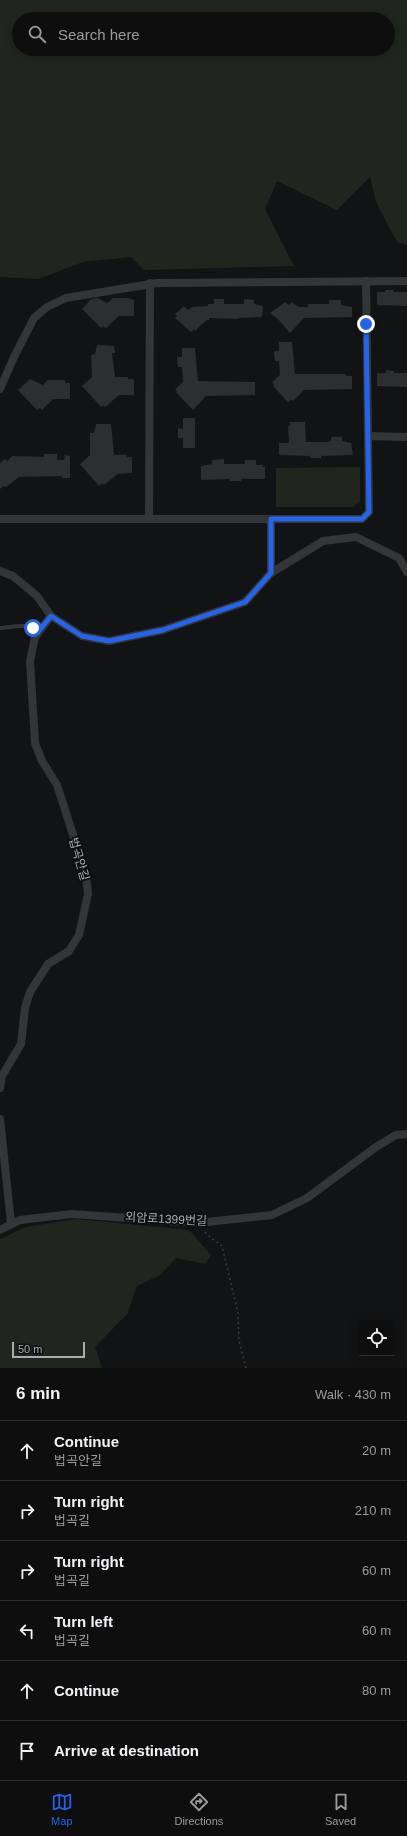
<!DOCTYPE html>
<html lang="en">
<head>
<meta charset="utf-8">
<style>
	body { margin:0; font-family:Arial,"Noto Sans KR",sans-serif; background:#171718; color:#f1f3f6 }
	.controls { position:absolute; right:12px; bottom:12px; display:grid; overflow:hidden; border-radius:0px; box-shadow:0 2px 10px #0003 }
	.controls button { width:36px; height:36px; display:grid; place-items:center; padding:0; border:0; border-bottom:1px solid #2e2e2f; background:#0e0e0f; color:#f1f3f6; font:20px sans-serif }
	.scale { position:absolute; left:12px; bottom:10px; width:73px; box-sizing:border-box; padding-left:4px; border:2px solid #a4aeb4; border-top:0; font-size:11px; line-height:14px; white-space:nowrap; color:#a4aeb4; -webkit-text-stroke:3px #0d0e0f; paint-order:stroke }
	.stop { position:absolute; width:12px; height:12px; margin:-9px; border:3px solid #2563eb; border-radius:50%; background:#fff }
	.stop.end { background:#2563eb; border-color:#fff; box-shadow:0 1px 4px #0008 }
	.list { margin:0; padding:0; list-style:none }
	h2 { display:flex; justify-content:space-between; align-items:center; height:52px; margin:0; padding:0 16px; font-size:17px }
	h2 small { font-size:13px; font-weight:400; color:#9b9c9e }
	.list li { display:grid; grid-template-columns:26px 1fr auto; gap:12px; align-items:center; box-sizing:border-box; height:60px; padding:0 16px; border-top:1px solid #2e2e2f }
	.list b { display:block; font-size:15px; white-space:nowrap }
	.list p { margin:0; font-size:13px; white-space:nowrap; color:#9b9c9e }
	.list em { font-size:13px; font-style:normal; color:#9b9c9e }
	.icon { flex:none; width:22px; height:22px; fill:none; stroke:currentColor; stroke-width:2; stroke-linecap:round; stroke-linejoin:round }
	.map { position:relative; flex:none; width:407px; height:1368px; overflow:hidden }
	.search { position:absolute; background:#0e0e0f; box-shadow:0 2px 10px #0003; left:12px; right:12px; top:12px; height:44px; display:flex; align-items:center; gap:10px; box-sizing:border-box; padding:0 14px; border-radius:22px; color:#9b9c9e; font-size:15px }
	.sheet { height:412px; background:#0e0e0f }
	nav { display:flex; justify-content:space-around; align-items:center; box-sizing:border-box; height:56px; border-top:1px solid #2e2e2f; background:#0e0e0f; font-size:11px; color:#9b9c9e }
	nav a { display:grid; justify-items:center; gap:2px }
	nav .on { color:#2563eb }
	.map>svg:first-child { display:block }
	.green { fill:#20261e; fill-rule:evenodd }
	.building { fill:#2d2e30 }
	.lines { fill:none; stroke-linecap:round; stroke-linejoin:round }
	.path { stroke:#393d40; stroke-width:1.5; stroke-dasharray:2 3; stroke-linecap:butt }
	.lane { stroke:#333639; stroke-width:4 }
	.street { stroke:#333639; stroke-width:8 }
	.route { stroke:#2563eb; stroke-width:5 }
	.labels { text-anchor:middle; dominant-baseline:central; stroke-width:4; stroke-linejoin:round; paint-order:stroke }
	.street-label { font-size:12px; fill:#a4aeb4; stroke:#0d0e0f }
</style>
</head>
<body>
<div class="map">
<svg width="407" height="1368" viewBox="0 0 407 1368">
	<rect width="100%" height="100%" fill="#121314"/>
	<!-- green -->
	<g class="green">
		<path d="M0,0H407V245L397,242L376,202L370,177L337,210L277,181L265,209L294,266L144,270L131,257L83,262L38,279L0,277ZM19,19H388V49H19Z"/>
		<path d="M360,467V501L353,507H276V468Z"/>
		<path d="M76,1219L189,1230L211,1255L205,1264L176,1258L160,1275L137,1286L127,1314L95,1347L102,1368H0V1239L26,1227Z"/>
	</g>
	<!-- building -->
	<g class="building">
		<path d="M385,290H393V292H407V306L377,305V292H385Z"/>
		<path d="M98,298L107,303L113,298H130V299L134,300V316H119L106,328L103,326L101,328L82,309L91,299Z"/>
		<path d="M214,299H224V304H244V299L254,300V304L263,306L262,317L238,318L239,319L209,318V320H207L195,331L194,329L191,332L175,318L177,316L175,314L184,306L188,310L192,307L208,306V304H214Z"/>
		<path d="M329,300H341V305L352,307V317L304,318L290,333L278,319L270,313L285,302L289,305L292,302L298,307H308V304H329Z"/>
		<path d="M279,342H292L295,374H346V376H352V389L304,390L293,401L291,400L288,402L273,386L274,385L272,382L280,375L279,361H275L274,351H279Z"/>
		<path d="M97,345L114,346L115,353H112L115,377H128V379H134V395H119L105,407L103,405L101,407L82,386L92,377L91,355L95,354Z"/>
		<path d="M182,348H195L198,381L255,382V395L206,396L193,410L176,392L177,391L175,389L183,382L182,367H178L177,357H182Z"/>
		<path d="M386,370L394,371V373H407V387L377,386V373H386Z"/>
		<path d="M30,379L43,385L48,380H65V383H70V399H53L42,410L40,408L37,410L18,390Z"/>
		<path d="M183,418H195V448H183V438H178V428L183,429Z"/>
		<path d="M290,422H305L306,442H327L331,441V437H342V441L351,443L353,455L321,456V458H310V456L279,455V443H289L288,426H290Z"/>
		<path d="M96,424H111L114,455H127V457H132V473L118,474L104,485L102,483L99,486L80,464L90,455V433H94Z"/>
		<path d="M44,454H57V460H64L65,455L70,456V478H62V476L19,477L6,487L4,486L0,489V463L5,459L7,461L12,456L44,457Z"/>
		<path d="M224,459V464H245V460H256V465H263V467H265V479H241V481H230V479L201,480V466L212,464V460Z"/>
	</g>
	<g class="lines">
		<!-- path -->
		<path class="path" d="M205,1232L211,1238L222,1246L238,1313L239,1341L246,1368"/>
		<!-- lane -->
		<path class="lane" d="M0,628C14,627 26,622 38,632"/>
		<!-- street -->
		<g class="street">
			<path d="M366,281L368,436"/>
			<path d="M0,389L14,357L34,318L47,307L66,298L157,283L407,281"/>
			<path d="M0,519H362L369,512L368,436L407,437"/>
			<path d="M149,519L150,283"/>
			<path d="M0,571L13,576L37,596L51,616L82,636L109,641L163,630L245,602L271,573V519"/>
			<path d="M271,573L323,541L356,537L399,558L407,572"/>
			<path d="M0,1088L2,1076L21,1044L25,1008L30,992L48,964L69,951L79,935L88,894L86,875L57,785L42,761L35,743L30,661L35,637L51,616"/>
			<path d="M0,1119L11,1223"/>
			<path d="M0,1230L20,1220L72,1214L197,1223L272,1215L307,1198L376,1147L396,1135L407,1134"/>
		</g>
	</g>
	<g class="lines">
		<!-- route -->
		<path class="route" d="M33,628L38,632L51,616L82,636L109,641L163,630L245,602L271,573V519H362L369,512L366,324"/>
	</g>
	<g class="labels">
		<!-- street labels -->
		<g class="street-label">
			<text transform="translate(79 859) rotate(74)">법곡안길</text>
			<text transform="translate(166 1219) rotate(3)">외암로1399번길</text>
		</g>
	</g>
</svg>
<div class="controls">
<button><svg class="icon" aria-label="locate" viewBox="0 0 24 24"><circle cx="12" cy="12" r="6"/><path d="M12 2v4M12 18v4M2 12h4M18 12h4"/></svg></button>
</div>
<div class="scale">50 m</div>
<div class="stop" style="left:33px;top:628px"></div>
<div class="stop end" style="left:366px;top:324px"></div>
<div class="search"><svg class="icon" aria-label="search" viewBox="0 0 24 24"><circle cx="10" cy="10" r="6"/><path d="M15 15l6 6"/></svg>Search here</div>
</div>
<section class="sheet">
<h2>6 min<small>Walk · 430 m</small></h2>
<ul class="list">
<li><svg class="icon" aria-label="ahead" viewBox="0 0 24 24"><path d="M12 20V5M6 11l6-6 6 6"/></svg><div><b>Continue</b><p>법곡안길</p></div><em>20 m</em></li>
<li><svg class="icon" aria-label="right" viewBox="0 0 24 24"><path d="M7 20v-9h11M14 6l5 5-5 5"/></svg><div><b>Turn right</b><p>법곡길</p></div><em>210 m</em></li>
<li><svg class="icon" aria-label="right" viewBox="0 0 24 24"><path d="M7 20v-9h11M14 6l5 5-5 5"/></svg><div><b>Turn right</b><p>법곡길</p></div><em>60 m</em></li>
<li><svg class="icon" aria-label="left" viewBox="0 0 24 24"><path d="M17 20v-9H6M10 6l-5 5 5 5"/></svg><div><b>Turn left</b><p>법곡길</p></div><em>60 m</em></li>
<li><svg class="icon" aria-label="ahead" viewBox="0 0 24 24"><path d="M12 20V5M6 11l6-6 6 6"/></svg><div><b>Continue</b></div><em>80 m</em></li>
<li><svg class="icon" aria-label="arrive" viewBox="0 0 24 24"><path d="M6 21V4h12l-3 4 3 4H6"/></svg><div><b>Arrive at destination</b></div></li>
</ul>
</section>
<nav>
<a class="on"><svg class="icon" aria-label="map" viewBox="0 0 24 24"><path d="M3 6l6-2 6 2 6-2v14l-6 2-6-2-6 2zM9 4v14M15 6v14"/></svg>Map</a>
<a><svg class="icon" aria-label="directions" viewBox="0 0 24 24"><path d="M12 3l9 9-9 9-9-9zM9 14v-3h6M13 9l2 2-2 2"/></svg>Directions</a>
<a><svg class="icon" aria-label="saved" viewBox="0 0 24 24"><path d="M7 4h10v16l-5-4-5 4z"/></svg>Saved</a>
</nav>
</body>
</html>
